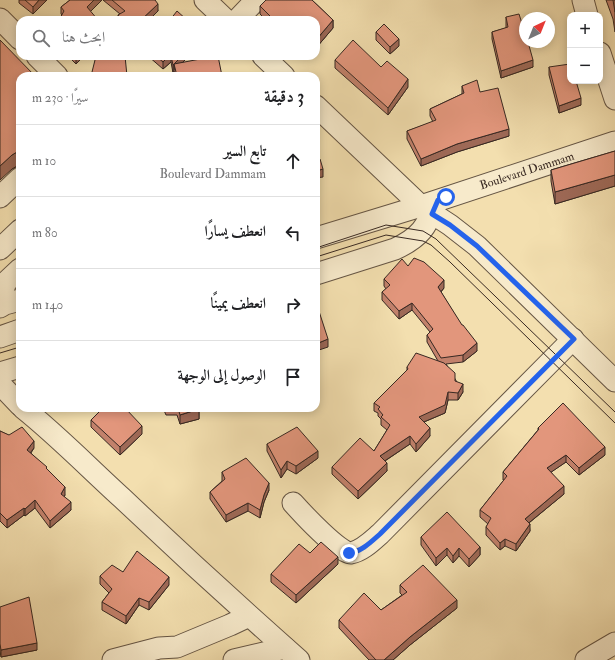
<!DOCTYPE html>
<html lang="ar">
<head>
<meta charset="utf-8">
<style>
	body { margin:0; font-family:"IM FELL Double Pica",Amiri,serif; background:#f2f2f2; color:#202124; direction:rtl }
	.controls { position:absolute; right:12px; top:12px; display:grid; overflow:hidden; border-radius:8px; box-shadow:0 2px 10px #0003 }
	.controls button { width:36px; height:36px; display:grid; place-items:center; padding:0; border:0; border-bottom:1px solid #e0e0e0; background:#fff; color:#202124; font:20px sans-serif }
	.compass { position:absolute; left:519px; top:12px; width:36px; height:36px; border-radius:50%; background:#fff; box-shadow:0 2px 10px #0003; rotate:43deg }
	.stop { position:absolute; width:12px; height:12px; margin:-9px; border:3px solid #2563eb; border-radius:50%; background:#fff }
	.stop.end { background:#2563eb; border-color:#fff; box-shadow:0 1px 4px #0008 }
	.list { margin:0; padding:0; list-style:none }
	h2 { display:flex; justify-content:space-between; align-items:center; height:52px; margin:0; padding:0 16px; font-size:17px }
	h2 small { font-size:13px; font-weight:400; color:#757577 }
	.list li { display:grid; grid-template-columns:26px 1fr auto; gap:12px; align-items:center; box-sizing:border-box; height:72px; padding:0 16px; border-top:1px solid #e0e0e0 }
	.list b { display:block; font-size:15px; white-space:nowrap }
	.list p { margin:0; font-size:13px; white-space:nowrap; color:#757577 }
	.list em { font-size:13px; font-style:normal; color:#757577 }
	.icon { flex:none; width:22px; height:22px; fill:none; stroke:currentColor; stroke-width:2; stroke-linecap:round; stroke-linejoin:round }
	.map { position:relative; flex:none; width:615px; height:660px; overflow:hidden; direction:ltr }
	.search { position:absolute; background:#fff; box-shadow:0 2px 10px #0003; left:16px; top:16px; width:304px; height:44px; display:flex; align-items:center; gap:10px; box-sizing:border-box; padding:0 14px; border-radius:12px; color:#757577; font-size:15px }
	.panel { position:absolute; background:#fff; box-shadow:0 2px 10px #0003; left:16px; top:72px; width:304px; height:340px; border-radius:12px; direction:rtl }
	.map>svg:first-child { display:block }
	.lines { fill:none; stroke-linecap:round; stroke-linejoin:round }
	.minor-casing { stroke:#665645; stroke-width:23 }
	.minor { stroke:#f7eacb; stroke-width:21 }
	.tram { stroke:#372822; stroke-width:1 }
	.wall { fill:#c2816b; stroke:#372822 }
	.shaded-wall { fill:#9e6957; stroke:#372822 }
	.building { fill:#e2967c; stroke:#372822 }
	.route { stroke:#2563eb; stroke-width:5 }
	.labels { text-anchor:middle; dominant-baseline:central; stroke-width:3; stroke-linejoin:round; paint-order:stroke }
	.street-label { font-size:12px; fill:#372822; stroke:#f7eacb }
</style>
</head>
<body>
<div class="map">
<svg width="615" height="660" viewBox="0 0 615 660">
	<rect width="100%" height="100%" fill="#f3dfaf"/>
	<filter id="stains"><feTurbulence type="fractalNoise" baseFrequency=".005" numOctaves="4"/><feColorMatrix values="0 0 0 0 .2 0 0 0 0 .09 0 0 0 0 .02 0 0 0 .5 -.17"/></filter>
	<radialGradient id="worn" r=".72"><stop offset=".6" stop-color="#630" stop-opacity="0"/><stop offset="1" stop-color="#630" stop-opacity=".3"/></radialGradient>
	<g class="lines">
		<!-- minor casing -->
		<g class="minor-casing">
			<g id="minor">
				<path d="M205,0L226,20"/>
				<path d="M583,0L587,15"/>
				<path d="M0,19L20,39"/>
				<path d="M237,20L256,0"/>
				<path d="M600,53L615,99"/>
				<path d="M37,56L57,76"/>
				<path d="M263,56L284,76"/>
				<path d="M316,106L421,206L450,225L477,246L615,381"/>
				<path d="M0,197L20,178"/>
				<path d="M316,238L421,206L615,142"/>
				<path d="M0,249L20,230"/>
				<path d="M316,274L395,249C421,237 426,227 437,202"/>
				<path d="M0,298L6,282L20,269"/>
				<path d="M0,307L5,304L20,300"/>
				<path d="M0,337L20,330"/>
				<path d="M0,373L20,367"/>
				<path d="M0,384L20,405"/>
				<path d="M23,408C58,436 89,468 122,498C180,553 239,607 299,660"/>
				<path d="M293,503C302,513 340,554 351,553C362,551 372,541 380,534L573,339"/>
				<path d="M113,660L159,648L177,647L230,625L249,616"/>
				<path d="M234,660L285,648"/>
				<path d="M586,660L615,643"/>
			</g>
		</g>
		<!-- minor -->
		<use href="#minor" class="minor"/>
		<!-- tram -->
		<g class="tram">
			<path d="M316,248L386,225L423,231L436,239L615,412"/>
			<path d="M316,257L386,235L423,241L431,245L450,262L615,423"/>
			<path d="M0,353L20,347"/>
		</g>
	</g>
	<!-- wall -->
	<g class="wall">
		<path d="M19,0H47L33,14L19,3Z"/>
		<path d="M70,0H102L90,11L62,15L61,14V7Z"/>
		<path d="M103,0H155L158,11L149,20H118V15L120,14Z"/>
		<path d="M266,0H312L333,20V28L316,48V20H266L260,14V6Z"/>
		<path d="M606,0H615V32L613,19Z"/>
		<path d="M506,17L533,67L501,78L492,39V32L506,28Z"/>
		<path d="M376,32L399,46L390,54L376,40Z"/>
		<path d="M68,56H84L76,64Z"/>
		<path d="M148,56H189L183,62L222,76H174V71L173,73L171,62L163,69Z"/>
		<path d="M303,56H309L306,60Z"/>
		<path d="M335,60L381,67L408,87L388,115L335,68Z"/>
		<path d="M549,67L581,105L559,113L549,75Z"/>
		<path d="M20,76V166H17L12,169Z"/>
		<path d="M462,86L480,92L509,136L457,152L421,166L407,139V131L433,122L430,116V109L462,94Z"/>
		<path d="M615,151V186L555,204L551,181V170Z"/>
		<path d="M408,266L444,288L441,292L477,351L463,362L446,364L463,392L458,400H448L445,413L424,422L430,436L416,452L410,444L385,461L387,471L358,499L332,474V467L374,451L387,430L381,425V419L378,416V413L374,411V403L407,371V367L438,361L427,342V335L430,332L412,310L399,319L382,300V292L386,289L384,286V279Z"/>
		<path d="M163,408H200H199V419L180,424L177,415H166Z"/>
		<path d="M91,420L142,434L120,455L91,427Z"/>
		<path d="M538,428L605,455L579,475L566,462L551,472L564,494L529,523L530,531L516,551L505,546L500,550L486,535V527L488,524L480,517V510L504,480H503V472L538,430Z"/>
		<path d="M0,431L34,448L31,453L47,469L65,495L64,497L71,510L50,528L35,508L25,516L24,515L7,528L0,521Z"/>
		<path d="M267,444L318,458L296,474L287,469L281,478L267,451Z"/>
		<path d="M222,472L269,490L264,502L260,518L248,511L226,522L210,499V492L222,481Z"/>
		<path d="M421,537L480,547V555L469,567L459,556L453,563L447,555L436,566L421,545Z"/>
		<path d="M310,553L338,564L296,603L271,582V574Z"/>
		<path d="M123,572L169,585L149,610L139,605L126,624L102,610V602L109,593L100,584V576Z"/>
		<path d="M400,585L457,608L410,645L393,660H369L339,628V620L381,610L402,595L400,593Z"/>
		<path d="M0,607L37,650L1,657L0,651Z"/>
	</g>
	<!-- shaded-wall -->
	<g class="shaded-wall">
		<path d="M39,0H47L33,14V7Z"/>
		<path d="M94,0H102L87,15V7Z"/>
		<path d="M158,4V11L149,20H141Z"/>
		<path d="M333,20V28L316,48V40Z"/>
		<path d="M399,39V46L390,54V47Z"/>
		<path d="M77,56H84L76,64V57Z"/>
		<path d="M169,56H171V62L163,69V62Z"/>
		<path d="M182,56H189L175,70L174,64V71L173,73V65Z"/>
		<path d="M306,56H309L306,60Z"/>
		<path d="M533,60V67L501,78V71Z"/>
		<path d="M408,79V87L388,115V108Z"/>
		<path d="M581,98V105L559,113V106Z"/>
		<path d="M509,129V136L457,152L421,166V159L457,144Z"/>
		<path d="M17,152V166L12,169L0,180V166L12,155Z"/>
		<path d="M323,169V177L316,178V171Z"/>
		<path d="M615,175V186L555,204V192Z"/>
		<path d="M444,280V288L438,295V287Z"/>
		<path d="M412,303V310L399,319V311Z"/>
		<path d="M328,339V347L316,351V344Z"/>
		<path d="M477,343V351L463,362V355Z"/>
		<path d="M463,384V392L458,400V393Z"/>
		<path d="M448,392V400L445,413L419,424V417Z"/>
		<path d="M199,409V419L180,424V415Z"/>
		<path d="M142,426V434L120,455V447Z"/>
		<path d="M430,428V436L416,452V444Z"/>
		<path d="M410,436V444L380,464V456Z"/>
		<path d="M34,441V448L27,457V450Z"/>
		<path d="M605,447V455L579,475V468Z"/>
		<path d="M318,451V458L296,474V466Z"/>
		<path d="M566,455V462L547,475V468Z"/>
		<path d="M287,461V469L281,478V470Z"/>
		<path d="M387,463V471L358,499V491Z"/>
		<path d="M269,483V490L264,502L260,518V510L264,495Z"/>
		<path d="M564,486V494L525,526V519Z"/>
		<path d="M65,487V495L61,502V494Z"/>
		<path d="M35,500V508L25,516V509Z"/>
		<path d="M71,502V510L50,528V521Z"/>
		<path d="M248,503V511L226,522V515Z"/>
		<path d="M24,508V515L7,528V520Z"/>
		<path d="M530,524V531L516,551V544Z"/>
		<path d="M505,539V546L500,550V543Z"/>
		<path d="M480,547V555L469,567V559Z"/>
		<path d="M447,548V555L436,566V558Z"/>
		<path d="M459,548V556L453,563V556Z"/>
		<path d="M338,557V564L296,603V595Z"/>
		<path d="M169,577V585L149,610V602Z"/>
		<path d="M139,598V605L126,624V616Z"/>
		<path d="M457,600V608L410,645L393,660H384L410,637Z"/>
		<path d="M37,643V650L1,657V650Z"/>
	</g>
	<!-- building -->
	<g class="building">
		<path d="M25,0H39L33,7Z"/>
		<path d="M70,0H94L87,7L98,20H59L64,11L61,7Z"/>
		<path d="M112,0H155L158,4L141,20H122L118,15L125,11Z"/>
		<path d="M266,0H312L333,20L316,40V20H274L260,6Z"/>
		<path d="M613,0H615V12Z"/>
		<path d="M177,11L187,20H170Z"/>
		<path d="M519,14L525,33V42H528L533,60L501,71L492,32L508,27L506,17Z"/>
		<path d="M384,24L399,39L390,47L376,32Z"/>
		<path d="M0,40L35,76H20V152H17L12,155L0,166Z"/>
		<path d="M353,40L381,67L387,61L408,79L388,108L335,60Z"/>
		<path d="M96,56H125L127,76H91Z"/>
		<path d="M156,56H169L163,62Z"/>
		<path d="M171,56H182L173,65Z"/>
		<path d="M216,56H218L222,76H177L174,64Z"/>
		<path d="M570,64V81H576L581,98L559,106L549,67Z"/>
		<path d="M477,80L480,92L498,88L509,129L457,144L421,159L407,131L436,120L430,109L464,93L462,86Z"/>
		<path d="M615,151V175L555,192L551,170Z"/>
		<path d="M316,155L320,159L323,169L316,171Z"/>
		<path d="M414,258L424,262L444,280L438,287L462,325H463L477,343L463,355L441,358L427,335L433,329L412,303L399,311L382,292L390,285L384,279L402,259L408,266Z"/>
		<path d="M316,302L328,339L316,344Z"/>
		<path d="M416,353L444,363L455,373V381L463,384L458,393L448,392L445,405L419,417L430,428L416,444L410,436L380,456L387,463L358,491L332,467L360,438L374,451L390,425L381,417L383,415L378,409L380,407L374,403L408,369L407,367Z"/>
		<path d="M563,403L605,447L579,468L566,455L547,468L564,486L525,519L530,524L516,544L505,539L500,543L486,527L491,518L480,510L507,476L503,472L539,429L538,428Z"/>
		<path d="M103,408H125L142,426L120,447L91,420Z"/>
		<path d="M178,408H199V409L180,415Z"/>
		<path d="M22,427L34,441L27,450L47,467L46,468L65,487L61,494L71,502L50,521L35,500L25,509L24,508L7,520L0,513V431L9,435Z"/>
		<path d="M297,427L318,451L296,466L287,461L281,470L267,444Z"/>
		<path d="M246,458L269,483L264,495L260,510L248,503L226,515L210,492L225,479L222,472Z"/>
		<path d="M447,512L480,547L469,559L459,548L453,556L447,548L436,558L421,537Z"/>
		<path d="M321,542L338,557L296,595L271,574L299,544L310,553Z"/>
		<path d="M137,551L169,577L149,602L139,598L126,616L102,602L112,589L100,576L112,565L123,572Z"/>
		<path d="M423,565L457,600L410,637L384,660H376L339,620L364,593L381,610L407,592L400,585Z"/>
		<path d="M29,597L37,643L1,650L0,644V607Z"/>
	</g>
	<g class="lines">
		<!-- route -->
		<path class="route" d="M349,553C361,552 371,542 380,534L574,339L477,246L450,225L432,214L438,200L446,197"/>
	</g>
	<g class="labels">
		<!-- street labels -->
		<g class="street-label">
			<text transform="translate(527 171) rotate(-18)">Boulevard Dammam</text>
		</g>
	</g>
	<rect width="100%" height="100%" filter="url(#stains)"/>
	<rect width="100%" height="100%" fill="url(#worn)"/>
</svg>
<div class="controls">
<button>+</button>
<button>−</button>
</div>
<svg class="compass" viewBox="-18 -18 36 36"><path d="M0-13l5 13h-10z" fill="#e53935"/><path d="M0 13l5-13h-10z" fill="#757577"/></svg>
<div class="stop" style="left:446px;top:197px"></div>
<div class="stop end" style="left:349px;top:553px"></div>
<div class="search"><svg class="icon" aria-label="search" viewBox="0 0 24 24"><circle cx="10" cy="10" r="6"/><path d="M15 15l6 6"/></svg>ابحث هنا</div>
<section class="panel">
<h2>3 دقيقة<small>سيرًا · 230 m</small></h2>
<ul class="list">
<li><svg class="icon" aria-label="ahead" viewBox="0 0 24 24"><path d="M12 20V5M6 11l6-6 6 6"/></svg><div><b>تابع السير</b><p>Boulevard Dammam</p></div><em>10 m</em></li>
<li><svg class="icon" aria-label="left" viewBox="0 0 24 24"><path d="M17 20v-9H6M10 6l-5 5 5 5"/></svg><div><b>انعطف يسارًا</b></div><em>80 m</em></li>
<li><svg class="icon" aria-label="right" viewBox="0 0 24 24"><path d="M7 20v-9h11M14 6l5 5-5 5"/></svg><div><b>انعطف يمينًا</b></div><em>140 m</em></li>
<li><svg class="icon" aria-label="arrive" viewBox="0 0 24 24"><path d="M6 21V4h12l-3 4 3 4H6"/></svg><div><b>الوصول إلى الوجهة</b></div></li>
</ul>
</section>
</div>
</body>
</html>
